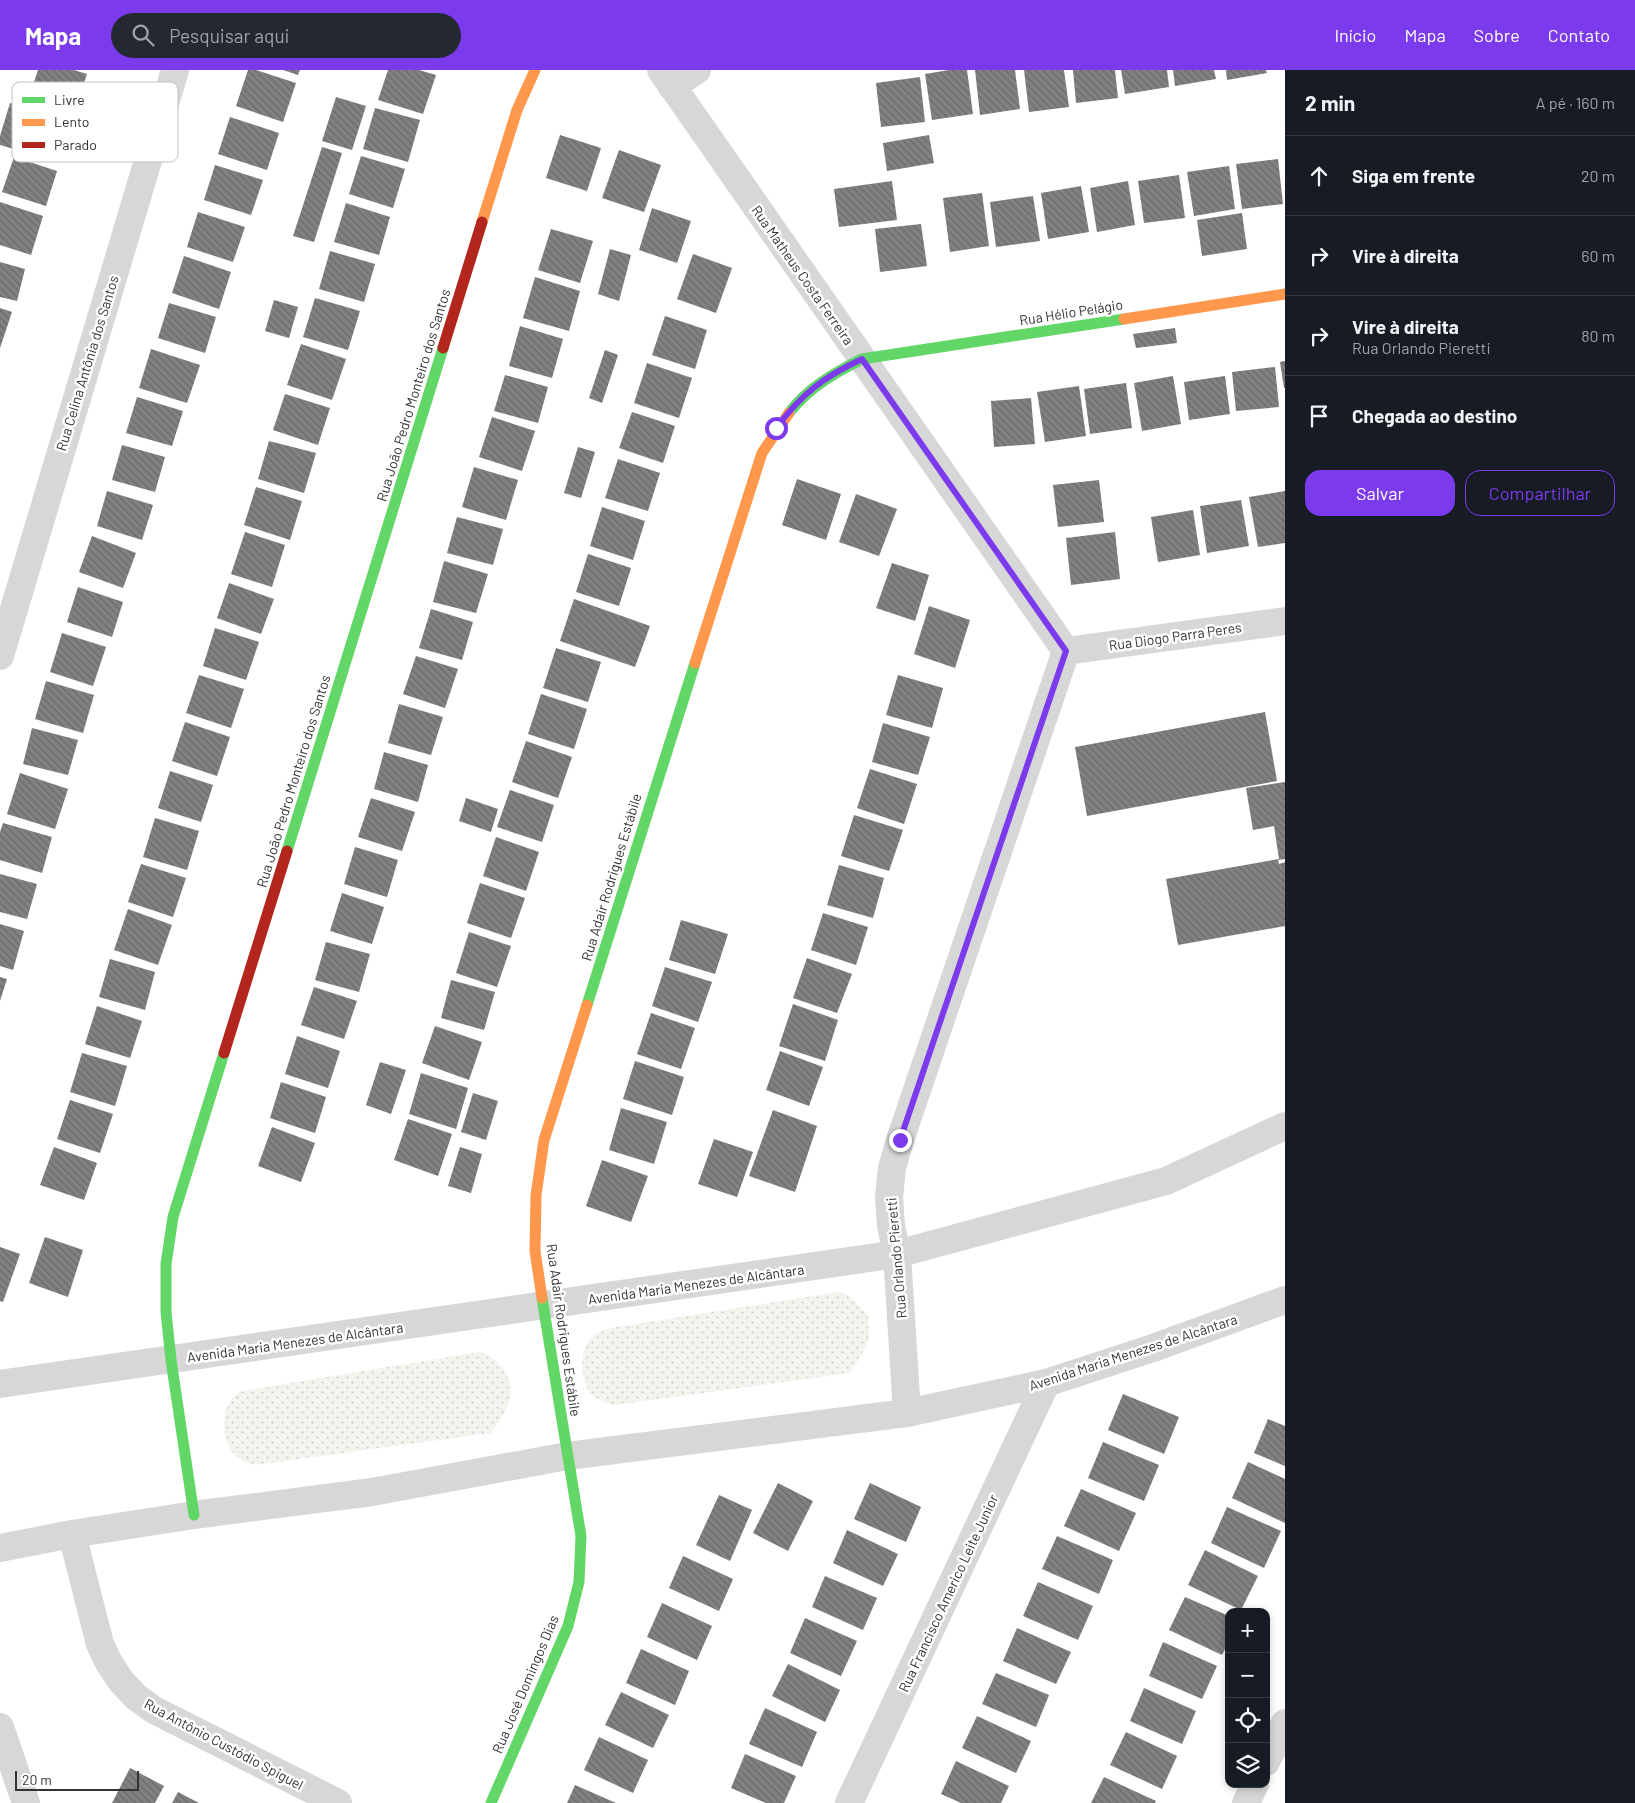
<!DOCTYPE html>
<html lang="pt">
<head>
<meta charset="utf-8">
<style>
	body { margin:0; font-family:Barlow,sans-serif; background:#242831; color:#f1f3f6 }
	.controls { position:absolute; right:15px; bottom:15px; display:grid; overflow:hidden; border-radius:10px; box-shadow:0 2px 8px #0003 }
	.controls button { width:45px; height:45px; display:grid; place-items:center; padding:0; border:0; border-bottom:1px solid #363941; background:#171b24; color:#f1f3f6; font:25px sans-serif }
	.scale { position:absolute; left:15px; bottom:12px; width:124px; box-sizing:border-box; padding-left:5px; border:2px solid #333; border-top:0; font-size:14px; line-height:18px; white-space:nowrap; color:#333; -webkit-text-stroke:4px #fff; paint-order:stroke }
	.stop { position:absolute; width:15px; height:15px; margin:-11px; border:4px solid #7c3aed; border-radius:50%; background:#fff }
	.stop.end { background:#7c3aed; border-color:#fff; box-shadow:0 1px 5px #0008 }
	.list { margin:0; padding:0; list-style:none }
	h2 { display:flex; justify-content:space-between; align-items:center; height:65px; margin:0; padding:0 20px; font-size:21px }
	h2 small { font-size:16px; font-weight:400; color:#9ea1a6 }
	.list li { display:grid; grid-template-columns:32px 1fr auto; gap:15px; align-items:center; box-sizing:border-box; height:80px; padding:0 20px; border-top:1px solid #363941 }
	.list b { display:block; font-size:19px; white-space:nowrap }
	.list p { margin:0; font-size:16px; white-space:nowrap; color:#9ea1a6 }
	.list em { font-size:16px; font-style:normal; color:#9ea1a6 }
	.actions { display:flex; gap:10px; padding:15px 20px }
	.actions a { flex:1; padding:11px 0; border:1px solid #7c3aed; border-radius:15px; text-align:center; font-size:18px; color:#7c3aed }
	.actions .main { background:#7c3aed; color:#fff }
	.icon { flex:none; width:28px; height:28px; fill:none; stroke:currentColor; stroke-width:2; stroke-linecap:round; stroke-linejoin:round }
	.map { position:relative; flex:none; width:1285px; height:1733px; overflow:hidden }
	header { display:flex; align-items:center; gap:30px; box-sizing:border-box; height:70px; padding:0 25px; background:#7c3aed; color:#fff }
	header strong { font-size:24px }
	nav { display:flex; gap:28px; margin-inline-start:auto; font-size:18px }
	.search { width:350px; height:45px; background:#242831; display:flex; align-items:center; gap:12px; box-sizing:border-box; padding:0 18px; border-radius:28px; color:#9ea1a6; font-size:19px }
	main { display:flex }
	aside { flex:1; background:#171b24 }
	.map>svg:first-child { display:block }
	.green { fill:url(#green-dots) }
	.building { fill:url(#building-back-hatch) }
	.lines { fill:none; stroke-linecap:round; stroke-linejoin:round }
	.street { stroke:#d7d7d7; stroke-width:28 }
	.fast { stroke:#63d668; stroke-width:11 }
	.slow { stroke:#ff974d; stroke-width:11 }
	.jam { stroke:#b3261e; stroke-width:11 }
	.route { stroke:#7c3aed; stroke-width:6 }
	.labels { text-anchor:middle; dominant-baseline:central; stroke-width:5; stroke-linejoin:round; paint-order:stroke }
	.street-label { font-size:14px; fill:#333; stroke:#fff }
	.key { fill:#fff; stroke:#c2c2c2; stroke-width:1 }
	.key-label { font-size:14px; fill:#333 }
</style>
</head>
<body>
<header>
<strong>Mapa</strong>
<div class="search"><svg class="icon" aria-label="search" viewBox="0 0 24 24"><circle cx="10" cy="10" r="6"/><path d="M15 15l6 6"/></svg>Pesquisar aqui</div>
<nav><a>Início</a><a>Mapa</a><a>Sobre</a><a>Contato</a></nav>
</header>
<main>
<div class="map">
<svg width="1285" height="1733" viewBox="0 0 1285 1733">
	<defs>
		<pattern id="green-dots" width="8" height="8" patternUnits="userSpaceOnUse" patternTransform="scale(1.25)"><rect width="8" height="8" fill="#f1f5ed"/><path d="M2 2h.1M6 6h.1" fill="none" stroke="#cfd2cc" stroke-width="1.8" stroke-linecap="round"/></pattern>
		<pattern id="building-back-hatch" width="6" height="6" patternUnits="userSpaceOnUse" patternTransform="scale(1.25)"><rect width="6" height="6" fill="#818181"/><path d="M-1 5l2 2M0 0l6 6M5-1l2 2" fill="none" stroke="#6a6a6a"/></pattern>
	</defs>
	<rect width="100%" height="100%" fill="#fff"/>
	<!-- green -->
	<g class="green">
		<path d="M838,1222L847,1224L868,1245L869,1265L867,1275L850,1303L614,1335C607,1333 598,1330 592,1325C580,1312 579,1283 590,1269C594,1263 604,1260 611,1258Z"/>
		<path d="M479,1282C489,1284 492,1287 499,1294C522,1318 507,1340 491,1363L255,1395C248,1393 239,1390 234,1384C222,1371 220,1342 233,1328C235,1325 239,1323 242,1321Z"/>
	</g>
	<!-- building -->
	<g class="building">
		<path d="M38,0H74L87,4L73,45L28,30Z"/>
		<path d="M248,0H256L296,13L283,52L236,36Z"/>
		<path d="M283,0H300L298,5Z"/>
		<path d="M388,0H419L436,5L423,44L378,30Z"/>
		<path d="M949,0H967L973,44L932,50L925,4Z"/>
		<path d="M975,0H1015L1020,39L980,45Z"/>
		<path d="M1024,0H1064L1069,37L1029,42Z"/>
		<path d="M1073,0H1115L1118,28L1076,33Z"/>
		<path d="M1121,0H1167L1169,17L1125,24Z"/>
		<path d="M1173,0H1214L1216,9L1175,16Z"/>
		<path d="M1226,0H1266L1267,3L1227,10Z"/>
		<path d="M920,7L925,52L881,57L876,13Z"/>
		<path d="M336,27L366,36L352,80L322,71Z"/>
		<path d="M10,33L71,51L58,92L0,75V66Z"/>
		<path d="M375,38L420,50L408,92L363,79Z"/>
		<path d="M230,47L279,63L267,100L218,84Z"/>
		<path d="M560,65L601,78L587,121L546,108Z"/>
		<path d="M929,65L934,93L887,101L883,73Z"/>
		<path d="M322,77L342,83L314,172L293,166Z"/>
		<path d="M619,80L661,95L644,142L602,128Z"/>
		<path d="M361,86L405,99L393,138L349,124Z"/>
		<path d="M14,87L57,101L46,136L2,122Z"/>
		<path d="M1278,89L1283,134L1242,139L1236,94Z"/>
		<path d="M215,95L263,110L251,145L204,130Z"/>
		<path d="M1229,96L1235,139L1194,146L1187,102Z"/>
		<path d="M1179,105L1185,148L1144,153L1138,111Z"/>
		<path d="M892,111L897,150L839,157L834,119Z"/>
		<path d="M1128,111L1135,155L1097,162L1090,118Z"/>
		<path d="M1081,116L1089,162L1048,169L1041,123Z"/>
		<path d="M982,123L989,176L950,182L943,128Z"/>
		<path d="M1033,126L1040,171L996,177L990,132Z"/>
		<path d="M0,132L43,146L31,185L0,175Z"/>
		<path d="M346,133L390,147L379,185L334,172Z"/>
		<path d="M652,138L691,151L677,193L639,180Z"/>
		<path d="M198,142L245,157L233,192L187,177Z"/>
		<path d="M1242,143L1247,179L1202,186L1197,150Z"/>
		<path d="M921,154L927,196L880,202L875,159Z"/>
		<path d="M551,159L593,171L580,213L538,200Z"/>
		<path d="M610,179L631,185L619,231L598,224Z"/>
		<path d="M330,181L375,194L364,232L319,219Z"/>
		<path d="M693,184L732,198L716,243L677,229Z"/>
		<path d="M184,186L231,202L219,239L172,223Z"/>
		<path d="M0,192L25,199L17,231L0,227Z"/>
		<path d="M535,207L580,221L569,261L523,248Z"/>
		<path d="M315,228L360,241L348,280L303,267Z"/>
		<path d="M274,230L298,237L289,268L265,261Z"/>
		<path d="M169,233L216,247L205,283L158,268Z"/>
		<path d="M0,238L12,242L0,278Z"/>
		<path d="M665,246L707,260L695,299L652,285Z"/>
		<path d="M520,256L563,269L552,308L509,296Z"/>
		<path d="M1175,258L1177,273L1136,278L1133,264Z"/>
		<path d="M301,274L346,289L332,330L287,315Z"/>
		<path d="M151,279L200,295L187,333L139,318Z"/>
		<path d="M605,280L618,285L602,333L589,328Z"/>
		<path d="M1285,291V318H1284L1280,292Z"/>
		<path d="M647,293L692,308L679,348L634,333Z"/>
		<path d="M1275,297L1279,337L1236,341L1232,302Z"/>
		<path d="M505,305L548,317L538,353L494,341Z"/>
		<path d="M1173,306L1181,354L1142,361L1134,313Z"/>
		<path d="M1225,306L1230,344L1189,350L1184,312Z"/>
		<path d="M1126,313L1132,358L1090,364L1084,319Z"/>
		<path d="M1079,316L1086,366L1045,372L1037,322Z"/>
		<path d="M285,324L330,338L318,375L273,360Z"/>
		<path d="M137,327L183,341L172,376L126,363Z"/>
		<path d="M1031,328L1035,374L994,377L991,331Z"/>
		<path d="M632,342L675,356L663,393L619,378Z"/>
		<path d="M492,347L535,361L522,401L479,387Z"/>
		<path d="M269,371L316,383L304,423L258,409Z"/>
		<path d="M122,375L165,387L155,422L112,410Z"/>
		<path d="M578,377L595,382L581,428L564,423Z"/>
		<path d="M618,389L660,403L648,441L605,428Z"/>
		<path d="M474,397L518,410L506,450L462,437Z"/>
		<path d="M797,409L841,424L826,470L782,455Z"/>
		<path d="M1099,410L1104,452L1058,457L1053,415Z"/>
		<path d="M256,417L302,431L290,470L244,455Z"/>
		<path d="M107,421L153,435L142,470L97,456Z"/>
		<path d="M1285,421V473L1258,477L1249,427Z"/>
		<path d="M856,424L897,439L879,486L839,472Z"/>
		<path d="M1241,430L1249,476L1207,483L1200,436Z"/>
		<path d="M602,437L645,451L633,490L590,476Z"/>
		<path d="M1193,440L1200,485L1158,492L1151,447Z"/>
		<path d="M457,447L503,459L493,495L447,483Z"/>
		<path d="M245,462L285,475L272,517L231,504Z"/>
		<path d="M1115,462L1120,509L1071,515L1066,468Z"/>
		<path d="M92,466L136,483L123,518L79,502Z"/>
		<path d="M588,484L631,498L619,536L576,522Z"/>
		<path d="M444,491L488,504L476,543L433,532Z"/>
		<path d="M892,493L929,505L915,551L876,538Z"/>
		<path d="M229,513L274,529L261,564L217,548Z"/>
		<path d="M78,517L123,532L112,567L67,552Z"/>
		<path d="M574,529L650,556L635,597L560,571Z"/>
		<path d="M929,536L970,550L955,598L914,584Z"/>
		<path d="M431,539L473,552L462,590L419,578Z"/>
		<path d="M215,558L259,572L246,610L203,596Z"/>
		<path d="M62,563L106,577L93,616L50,602Z"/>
		<path d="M556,578L601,592L588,632L543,618Z"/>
		<path d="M416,586L458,599L445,638L403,624Z"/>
		<path d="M199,605L244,619L231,658L186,643Z"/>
		<path d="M898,605L943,618L932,658L886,645Z"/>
		<path d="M46,611L94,625L83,663L35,649Z"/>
		<path d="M541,624L587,639L574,679L528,664Z"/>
		<path d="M399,634L443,647L431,685L388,673Z"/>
		<path d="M1265,642L1277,711L1087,746L1075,677Z"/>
		<path d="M185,652L230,667L217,706L172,691Z"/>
		<path d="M883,653L930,667L918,705L872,692Z"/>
		<path d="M32,658L78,670L68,705L23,694Z"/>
		<path d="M526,671L572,687L558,728L512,712Z"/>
		<path d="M384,682L428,695L418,732L374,719Z"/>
		<path d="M870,699L917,714L904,754L857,738Z"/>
		<path d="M170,701L213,715L201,752L158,738Z"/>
		<path d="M20,703L68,719L55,759L7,744Z"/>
		<path d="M1285,712V789L1278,790L1279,794L1285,792V856L1178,875L1166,809L1279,789L1274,756L1253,760L1246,718Z"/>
		<path d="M510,720L554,735L542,772L497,757Z"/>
		<path d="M371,728L415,742L402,781L358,767Z"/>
		<path d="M466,728L498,739L491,762L459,751Z"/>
		<path d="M854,745L903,760L889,801L841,786Z"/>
		<path d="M155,748L199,761L187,800L143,787Z"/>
		<path d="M3,753L52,767L42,803L0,790V762Z"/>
		<path d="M496,767L539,782L526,821L483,806Z"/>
		<path d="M355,777L398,790L387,827L344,814Z"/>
		<path d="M141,794L186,808L173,847L128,832Z"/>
		<path d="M839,795L884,808L873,848L827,835Z"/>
		<path d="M0,804L37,814L27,849L0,842Z"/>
		<path d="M480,813L525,828L511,868L467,853Z"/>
		<path d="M342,823L384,837L372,874L330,861Z"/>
		<path d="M128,839L172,855L158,895L114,880Z"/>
		<path d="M823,843L868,857L856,895L811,880Z"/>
		<path d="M681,850L728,864L715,904L669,890Z"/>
		<path d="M0,854L24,861L13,900L0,896Z"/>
		<path d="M469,862L511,876L497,917L456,903Z"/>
		<path d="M326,872L370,884L359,922L315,910Z"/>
		<path d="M807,888L852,904L837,943L793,928Z"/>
		<path d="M110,889L155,902L145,940L99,927Z"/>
		<path d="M665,897L712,912L698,952L652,936Z"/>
		<path d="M0,907L7,909L0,931Z"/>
		<path d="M451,910L495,922L484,960L441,948Z"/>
		<path d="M314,917L357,931L344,969L301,955Z"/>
		<path d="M793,934L838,950L825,991L779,976Z"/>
		<path d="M97,936L142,951L130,988L85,974Z"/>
		<path d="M651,943L695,958L681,999L637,984Z"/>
		<path d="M435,956L482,972L469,1010L422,993Z"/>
		<path d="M297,966L340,981L328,1018L285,1004Z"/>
		<path d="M780,981L823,997L809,1036L766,1020Z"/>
		<path d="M82,983L127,996L115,1036L70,1022Z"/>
		<path d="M635,991L684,1007L672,1045L623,1029Z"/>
		<path d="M380,992L406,1000L391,1044L366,1035Z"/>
		<path d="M421,1003L468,1018L456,1059L409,1044Z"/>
		<path d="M281,1012L326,1027L315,1063L270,1048Z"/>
		<path d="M473,1023L498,1031L486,1070L461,1062Z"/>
		<path d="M70,1030L113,1044L100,1083L57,1069Z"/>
		<path d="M621,1038L667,1052L654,1094L609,1080Z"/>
		<path d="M773,1040L817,1056L795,1122L749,1106Z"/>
		<path d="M408,1049L452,1064L438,1106L394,1090Z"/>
		<path d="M272,1057L315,1073L301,1112L258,1096Z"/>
		<path d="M714,1069L753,1082L737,1127L698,1114Z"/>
		<path d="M54,1077L97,1093L84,1130L40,1115Z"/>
		<path d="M460,1077L482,1084L471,1123L448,1116Z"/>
		<path d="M602,1090L648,1106L631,1152L586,1136Z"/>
		<path d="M45,1167L83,1180L68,1227L29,1213Z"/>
		<path d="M0,1177L20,1184L3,1232L0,1231Z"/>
		<path d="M1123,1324L1179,1347L1164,1384L1108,1360Z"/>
		<path d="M1268,1349L1285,1356V1396L1254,1383Z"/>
		<path d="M1103,1372L1159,1395L1144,1431L1088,1408Z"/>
		<path d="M1248,1392L1285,1409V1453L1232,1428Z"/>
		<path d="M778,1413L813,1431L788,1481L753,1463Z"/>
		<path d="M870,1413L921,1437L906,1472L854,1449Z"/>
		<path d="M1081,1419L1136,1443L1119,1481L1064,1456Z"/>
		<path d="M719,1425L752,1440L730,1491L696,1475Z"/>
		<path d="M1227,1437L1281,1461L1264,1498L1211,1473Z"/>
		<path d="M847,1460L898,1484L883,1516L833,1493Z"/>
		<path d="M1057,1466L1113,1490L1099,1524L1042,1499Z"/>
		<path d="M1205,1480L1258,1506L1241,1540L1188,1515Z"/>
		<path d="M683,1486L733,1509L719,1541L669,1518Z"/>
		<path d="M825,1506L877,1528L863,1560L812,1537Z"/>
		<path d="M1038,1512L1093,1536L1078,1570L1023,1546Z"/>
		<path d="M1185,1527L1229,1546V1571L1222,1585L1169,1560Z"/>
		<path d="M662,1533L712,1556L697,1590L647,1567Z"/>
		<path d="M805,1548L857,1571L841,1606L790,1583Z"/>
		<path d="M1017,1558L1071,1582L1056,1614L1003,1591Z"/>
		<path d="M1163,1572L1217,1596L1202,1629L1149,1606Z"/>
		<path d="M641,1579L689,1601L675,1635L626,1613Z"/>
		<path d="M788,1594L840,1620L825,1652L772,1626Z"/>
		<path d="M996,1603L1049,1625L1036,1657L982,1634Z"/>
		<path d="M1144,1618L1196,1641L1182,1674L1130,1651Z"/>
		<path d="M621,1622L669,1645L653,1678L605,1655Z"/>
		<path d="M765,1638L817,1662L802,1697L749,1674Z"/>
		<path d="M977,1646L1031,1671L1016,1703L962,1678Z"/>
		<path d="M1126,1662L1177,1686L1162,1719L1110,1695Z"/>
		<path d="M599,1667L648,1690L633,1723L584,1700Z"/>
		<path d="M745,1684L796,1706L784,1733H766L731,1718Z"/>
		<path d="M956,1691L1009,1716L1001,1733H961L941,1724Z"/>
		<path d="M130,1698L164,1716L155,1733H112Z"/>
		<path d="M1104,1707L1156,1731L1155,1733H1091Z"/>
		<path d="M575,1715L616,1733H567Z"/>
		<path d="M178,1722L199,1733H172Z"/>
	</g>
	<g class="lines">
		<!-- street -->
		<g class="street">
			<path d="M661,0L1066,581"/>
			<path d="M672,17L697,0"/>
			<path d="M1066,581L1285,551"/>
			<path d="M0,586L175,0"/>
			<path d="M0,1314L897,1184L1166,1111L1285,1056"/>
			<path d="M907,1343L897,1184L891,1156L889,1127L892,1098L900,1070L1066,581"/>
			<path d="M72,1464L100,1574L109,1593L121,1611L136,1627L154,1640L338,1733"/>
			<path d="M0,1478L72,1464L194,1445L372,1422L567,1386L907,1343L1046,1313L1153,1278L1285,1230"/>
			<path d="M0,1657L26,1733"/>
			<path d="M1266,1692L1285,1653"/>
			<path d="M849,1733L1046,1313"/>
			<path d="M1246,1733L1255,1714"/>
		</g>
		<!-- fast -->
		<g class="fast">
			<path d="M789,343C808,318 834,303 862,289L1124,249"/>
			<path d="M287,781L443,278"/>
			<path d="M587,935L695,593"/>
			<path d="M194,1445L171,1290L166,1242V1194L173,1147L224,983"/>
			<path d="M491,1733L568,1556L579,1512L581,1466L542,1228"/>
		</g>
		<!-- slow -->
		<g class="slow">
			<path d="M482,152L517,40L535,0"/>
			<path d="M1124,249L1285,224"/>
			<path d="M695,593L762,383L789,343"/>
			<path d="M542,1228L535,1181L536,1125L544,1070L587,935"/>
		</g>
		<!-- jam -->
		<g class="jam">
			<path d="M443,278L482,152"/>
			<path d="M224,983L287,781"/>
		</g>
	</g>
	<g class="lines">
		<!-- route -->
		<path class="route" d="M776,358C802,324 823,307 862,289L1066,581L900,1070"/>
	</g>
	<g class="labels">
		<!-- street labels -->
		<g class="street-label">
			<text transform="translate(803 205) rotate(55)">Rua Matheus Costa Ferreira</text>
			<text transform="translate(1071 242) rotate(-9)">Rua Hélio Pelágio</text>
			<text transform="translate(87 293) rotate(-73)">Rua Celina Antônia dos Santos</text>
			<text transform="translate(413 325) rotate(-73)">Rua João Pedro Monteiro dos Santos</text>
			<text transform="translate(1175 566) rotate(-8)">Rua Diogo Parra Peres</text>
			<text transform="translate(293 711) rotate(-73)">Rua João Pedro Monteiro dos Santos</text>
			<text transform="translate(611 807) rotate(-73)">Rua Adair Rodrigues Estábile</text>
			<text transform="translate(896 1188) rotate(-95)">Rua Orlando Pieretti</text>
			<text transform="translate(696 1214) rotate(-8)">Avenida Maria Menezes de Alcântara</text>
			<text transform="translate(564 1260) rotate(82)">Rua Adair Rodrigues Estábile</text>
			<text transform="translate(295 1272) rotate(-8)">Avenida Maria Menezes de Alcântara</text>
			<text transform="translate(1133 1282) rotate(-18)">Avenida Maria Menezes de Alcântara</text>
			<text transform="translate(948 1523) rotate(-65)">Rua Francisco Americo Leite Junior</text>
			<text transform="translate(525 1614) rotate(-67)">Rua José Domingos Dias</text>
			<text transform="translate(224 1674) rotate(28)">Rua Antônio Custódio Spiguel</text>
		</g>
	</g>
	<!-- legend -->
	<rect x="12" y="12" width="166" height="80" rx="8" class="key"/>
	<rect x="22" y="27" width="23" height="6" fill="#63d668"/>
	<rect x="22" y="49" width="23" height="7" fill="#ff974d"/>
	<rect x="22" y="72" width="23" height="6" fill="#b3261e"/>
	<g class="key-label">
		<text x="54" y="35">Livre</text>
		<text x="54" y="57">Lento</text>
		<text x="54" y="80">Parado</text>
	</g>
</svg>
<div class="controls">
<button>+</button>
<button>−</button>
<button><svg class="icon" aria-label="locate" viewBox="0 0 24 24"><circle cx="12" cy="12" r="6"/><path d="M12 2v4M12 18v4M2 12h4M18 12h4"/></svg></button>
<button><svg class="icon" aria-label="layers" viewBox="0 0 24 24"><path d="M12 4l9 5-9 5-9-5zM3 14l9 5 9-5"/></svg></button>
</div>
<div class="scale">20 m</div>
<div class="stop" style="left:776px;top:358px"></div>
<div class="stop end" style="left:900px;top:1070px"></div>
</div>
<aside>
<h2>2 min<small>A pé · 160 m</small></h2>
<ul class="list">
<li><svg class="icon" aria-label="ahead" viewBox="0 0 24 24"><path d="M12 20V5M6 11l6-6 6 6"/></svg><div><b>Siga em frente</b></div><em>20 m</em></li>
<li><svg class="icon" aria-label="right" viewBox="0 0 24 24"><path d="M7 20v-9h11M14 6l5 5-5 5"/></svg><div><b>Vire à direita</b></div><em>60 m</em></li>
<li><svg class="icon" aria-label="right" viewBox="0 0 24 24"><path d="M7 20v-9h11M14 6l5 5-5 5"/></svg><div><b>Vire à direita</b><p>Rua Orlando Pieretti</p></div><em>80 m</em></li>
<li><svg class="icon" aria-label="arrive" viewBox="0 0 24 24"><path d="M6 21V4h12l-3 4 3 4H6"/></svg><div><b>Chegada ao destino</b></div></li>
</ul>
<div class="actions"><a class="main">Salvar</a><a>Compartilhar</a></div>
</aside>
</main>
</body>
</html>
